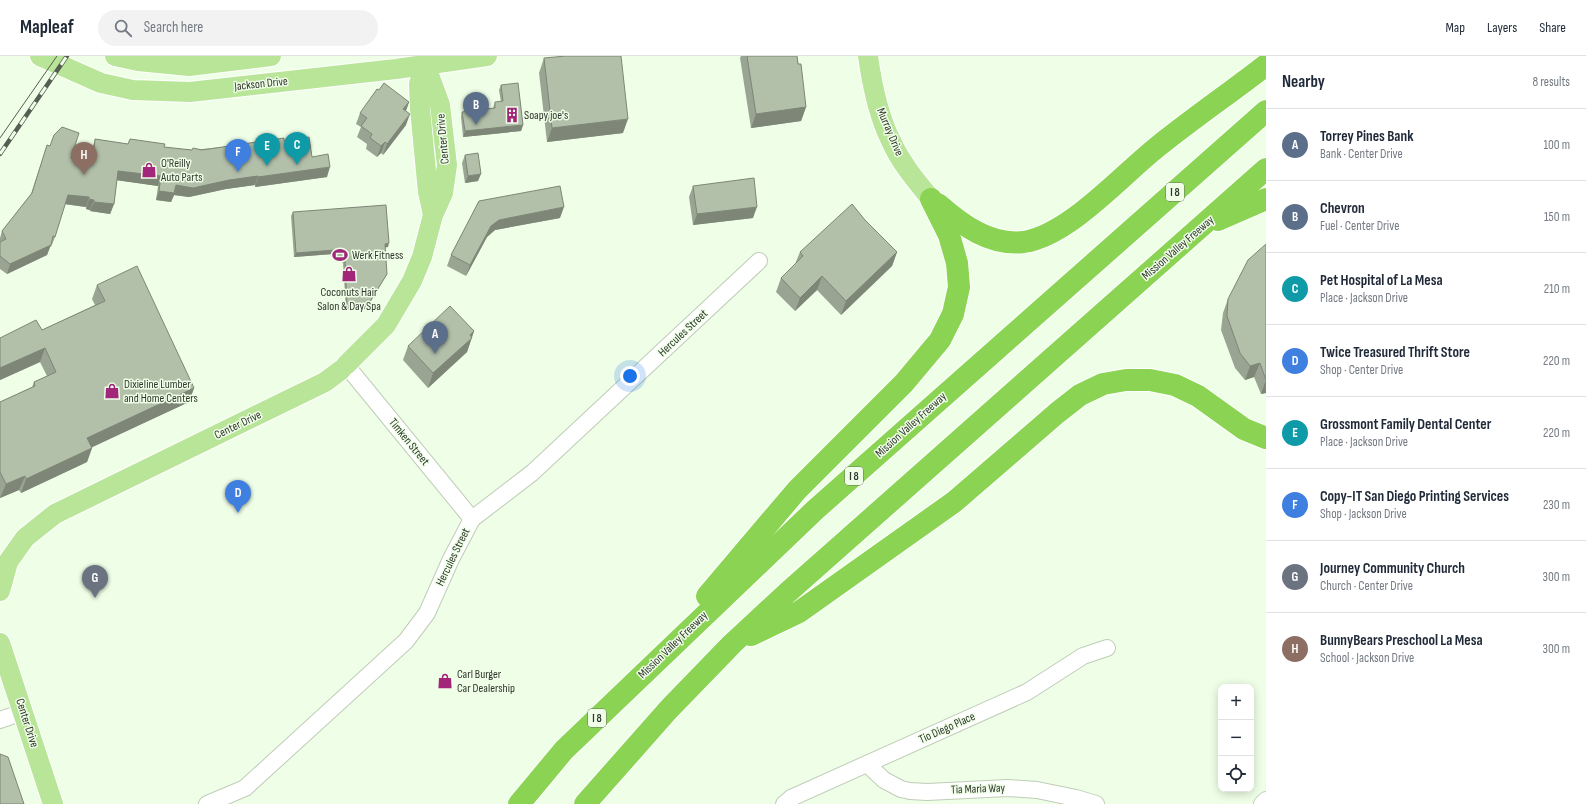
<!DOCTYPE html>
<html lang="en">
<head>
<meta charset="utf-8">
<style>
	body { margin:0; font-family:"Sofia Sans Condensed",sans-serif; background:#f2f2f3; color:#1f2937 }
	.controls { position:absolute; right:12px; bottom:12px; display:grid; overflow:hidden; border-radius:8px; box-shadow:0 2px 10px #0003 }
	.controls button { width:36px; height:36px; display:grid; place-items:center; padding:0; border:0; border-bottom:1px solid #e0e1e3; background:#fff; color:#1f2937; font:20px sans-serif }
	.you { position:absolute; left:630px; top:320px; width:14px; height:14px; margin:-10px; border:3px solid #fff; border-radius:50%; background:#1a73e8; box-shadow:0 0 0 6px #1a73e833 }
	.badge { display:grid; place-items:center; width:26px; height:26px; border-radius:50%; background:#a2277b; color:#fff; font-size:13px; font-weight:700 }
	.pin { position:absolute; translate:-50% -33px; filter:drop-shadow(0 1px 2px #0008) }
	.pin::after { content:''; position:absolute; top:21px; width:14px; height:12px; background:inherit; clip-path:polygon(0 0,100% 0,50% 100%) }
	.list { margin:0; padding:0; list-style:none }
	h2 { display:flex; justify-content:space-between; align-items:center; height:52px; margin:0; padding:0 16px; font-size:17px }
	h2 small { font-size:13px; font-weight:400; color:#747a83 }
	.list li { display:grid; grid-template-columns:26px 1fr auto; gap:12px; align-items:center; box-sizing:border-box; height:72px; padding:0 16px; border-top:1px solid #e0e1e3 }
	.list b { display:block; font-size:15px; white-space:nowrap }
	.list p { margin:0; font-size:13px; white-space:nowrap; color:#747a83 }
	.list em { font-size:13px; font-style:normal; color:#747a83 }
	.icon { flex:none; width:22px; height:22px; fill:none; stroke:currentColor; stroke-width:2; stroke-linecap:round; stroke-linejoin:round }
	.map { position:relative; flex:none; width:1266px; height:748px; overflow:hidden }
	header { display:flex; align-items:center; gap:24px; box-sizing:border-box; height:56px; padding:0 20px; background:#fff; border-bottom:1px solid #e0e1e3 }
	header strong { font-size:19px }
	nav { display:flex; gap:22px; margin-inline-start:auto; font-size:14px }
	.search { width:280px; height:36px; background:#f2f2f3; display:flex; align-items:center; gap:10px; box-sizing:border-box; padding:0 14px; border-radius:22px; color:#747a83; font-size:15px }
	main { display:flex }
	aside { flex:1; background:#fff }
	.map>svg:first-child { display:block }
	.lines { fill:none; stroke-linecap:round; stroke-linejoin:round }
	.minor-casing { stroke:#bfcdb7; stroke-width:18 }
	.major-casing { stroke:#fff; stroke-width:22 }
	.highway-casing { stroke:#fff; stroke-width:24 }
	.minor { stroke:#fff; stroke-width:16 }
	.major { stroke:#b9e598; stroke-width:20 }
	.highway { stroke:#8bd453; stroke-width:22 }
	.tram { stroke:#565d52; stroke-width:1 }
	.rail-casing { stroke:#565d52; stroke-width:4.5 }
	.rail { stroke:#effee7; stroke-width:3; stroke-dasharray:9; stroke-linecap:butt }
	.wall { fill:#99a592 }
	.shaded-wall { fill:#7d8677 }
	.building { fill:#b2c0aa; stroke:#7d8677 }
	.labels { text-anchor:middle; dominant-baseline:central; stroke-width:3; stroke-linejoin:round; paint-order:stroke }
	.shield { fill:#effee7; stroke:#697265; stroke-width:1 }
	.shield-label { font-size:11px; font-weight:bold; fill:#30362d }
	.street-label { font-size:12px; fill:#30362d; stroke:#effee7 }
	.poi-label { font-size:12px; fill:#30362d; stroke:#effee7; text-anchor:start }
</style>
</head>
<body>
<header>
<strong>Mapleaf</strong>
<div class="search"><svg class="icon" aria-label="search" viewBox="0 0 24 24"><circle cx="10" cy="10" r="6"/><path d="M15 15l6 6"/></svg>Search here</div>
<nav><a>Map</a><a>Layers</a><a>Share</a></nav>
</header>
<main>
<div class="map">
<svg width="1266" height="748" viewBox="0 0 1266 748">
	<rect width="100%" height="100%" fill="#effee7"/>
	<g class="lines">
		<!-- minor casing -->
		<g class="minor-casing">
			<g id="minor">
				<path d="M341,314L346,309L472,463"/>
				<path d="M0,664L23,656"/>
				<path d="M867,708L884,724L901,733L910,735L927,736L1008,732L1037,734L1076,742L1096,748"/>
				<path d="M207,748L245,732L406,585L427,557L451,503L472,463L532,417L759,205"/>
				<path d="M784,748L791,742L1027,636L1083,600L1107,592"/>
				<path d="M1262,748L1266,744"/>
			</g>
		</g>
		<!-- major casing -->
		<g class="major-casing">
			<g id="major">
				<path d="M40,0L101,27L133,34L190,36L396,13L487,0"/>
				<path d="M115,0L138,5L189,10L271,0"/>
				<path d="M868,0C872,29 878,59 891,85C901,107 916,125 931,143"/>
				<path d="M425,8L419,28L420,53L428,136L433,159"/>
				<path d="M346,309L386,269L412,225L422,201L433,159L443,137L447,109L440,49L425,8V0"/>
				<path d="M0,535L8,506L25,482L55,458L325,326L341,314"/>
				<path d="M0,587L53,748"/>
			</g>
		</g>
		<!-- highway casing -->
		<g class="highway-casing">
			<g id="highway">
				<path d="M938,148C962,169 990,190 1024,186C1069,179 1121,120 1156,92C1192,63 1230,37 1266,9"/>
				<path d="M1218,164L1266,143"/>
				<path d="M707,540L797,434L904,327L940,284L953,258L959,231L957,207L949,179L931,143"/>
				<path d="M751,579L799,556L954,446L1057,357L1080,339L1103,328L1126,324H1150L1175,329L1198,340L1244,373L1266,382"/>
				<path d="M519,748L564,694L815,454L1266,55"/>
				<path d="M585,748L669,653L732,588L787,537L1266,113"/>
			</g>
		</g>
		<!-- minor -->
		<use href="#minor" class="minor"/>
		<!-- major -->
		<use href="#major" class="major"/>
		<!-- highway -->
		<use href="#highway" class="highway"/>
		<!-- tram -->
		<path class="tram" d="M0,82L57,0"/>
		<!-- rail casing -->
		<g class="rail-casing">
			<path id="rail" d="M0,98L67,0"/>
		</g>
		<!-- rail -->
		<use href="#rail" class="rail"/>
	</g>
	<!-- wall -->
	<g class="wall">
		<path d="M741,0H797L806,51L801,65L751,72L740,2Z"/>
		<path d="M544,2L623,77L547,86L539,17Z"/>
		<path d="M501,29L523,69L521,75L463,81L461,61L462,56L493,52L495,46H501L499,34Z"/>
		<path d="M379,34L409,46L406,55V69L383,99L381,97L377,101L366,93L367,88L357,81L361,71L356,68L360,57Z"/>
		<path d="M54,79L71,102L90,104L92,93L95,83L128,88L164,91L192,94L284,85L312,101L327,121L255,131V129L226,133L189,141L174,139L171,146L156,144L158,130L117,124L114,148L110,158L90,155V154L86,153V151L65,148L55,181L51,191L50,190L47,199L7,218L0,213V182L2,175L31,138L47,89L50,90Z"/>
		<path d="M465,99L478,125L465,127L462,107Z"/>
		<path d="M693,130L753,162L693,169L689,141Z"/>
		<path d="M479,145L560,162L495,174L487,181L466,220L447,210L451,199Z"/>
		<path d="M293,156L388,191H385V221L366,253L346,254L343,207L333,198L294,201L291,160Z"/>
		<path d="M865,164L897,196L892,210L841,259L817,234L795,255L776,236L781,222L795,208L800,196Z"/>
		<path d="M1266,188V337L1261,338L1254,321L1245,324L1235,312L1221,274L1223,257L1228,243Z"/>
		<path d="M97,229L194,332L189,346L91,391L92,392L87,406L21,437L19,434L0,442V346L32,331L34,326L47,320L40,306L0,324V282L42,274L95,249L92,243Z"/>
		<path d="M474,275L467,296L428,332L403,304L408,290Z"/>
	</g>
	<!-- shaded-wall -->
	<g class="shaded-wall">
		<path d="M409,46L405,57L403,53Z"/>
		<path d="M806,51L801,65L751,72L756,58Z"/>
		<path d="M410,58L406,69L383,99L387,88Z"/>
		<path d="M628,63L623,77L547,86L552,72Z"/>
		<path d="M523,69L521,75L463,81L465,75Z"/>
		<path d="M385,86L381,97L377,101L381,90Z"/>
		<path d="M330,111L327,121L255,131L258,121Z"/>
		<path d="M118,115L161,120L158,130L115,124Z"/>
		<path d="M481,118L478,125L465,127L468,120Z"/>
		<path d="M258,120L255,129L226,133L189,141L174,139L171,146L156,144L159,135L176,129L229,124Z"/>
		<path d="M68,139L89,141L86,151L64,148Z"/>
		<path d="M89,143L94,144L90,154L86,153Z"/>
		<path d="M94,146L114,148L110,158L90,155Z"/>
		<path d="M564,151L560,162L495,174L487,181L466,220L470,209L491,170L499,164Z"/>
		<path d="M757,151L753,162L693,169L697,158Z"/>
		<path d="M389,187L388,191L383,192L385,188Z"/>
		<path d="M51,189L47,199L7,218L10,208Z"/>
		<path d="M335,194L333,198L294,201L296,197Z"/>
		<path d="M897,196L892,210L841,259L846,245Z"/>
		<path d="M387,218L385,221L366,253L346,254L347,250Z"/>
		<path d="M822,220L817,234L795,255L800,242Z"/>
		<path d="M474,275L467,296L428,332L433,317Z"/>
		<path d="M45,292L40,306L0,324V312Z"/>
		<path d="M1260,307L1254,321L1245,324L1250,310Z"/>
		<path d="M1266,324V337L1261,338Z"/>
		<path d="M194,332L189,346L82,396L87,382Z"/>
		<path d="M92,392L87,406L21,437L26,423Z"/>
		<path d="M25,420L19,434L0,442L6,428Z"/>
	</g>
	<!-- building -->
	<g class="building">
		<path d="M566,0H621L628,63L552,72L544,2Z"/>
		<path d="M747,0H797L798,8H801L806,51L756,58Z"/>
		<path d="M384,27L409,46L403,53L410,58L387,88L385,86L381,90L370,82L372,78L361,70L367,62L360,57L377,33L379,34Z"/>
		<path d="M518,27L523,69L465,75L462,56L495,52V46L503,45L501,29Z"/>
		<path d="M62,71L79,77L71,102L93,104L95,83L128,88L130,83L165,88L164,91L192,94L193,92L202,94L284,82V85L309,81L312,101L328,98L330,111L258,121V120L229,124L193,132L176,129L174,137L159,135L161,120L118,115L114,148L94,146V144L89,143V141L68,139L55,181L53,180L51,189L10,208L0,200V186L6,183L2,175L32,137L47,89L50,90L54,79Z"/>
		<path d="M478,97L481,118L468,120L465,99Z"/>
		<path d="M754,122L757,151L697,158L693,130Z"/>
		<path d="M560,130L564,151L499,164L491,170L470,209L451,199L479,145Z"/>
		<path d="M852,148L865,164L897,196L846,245L822,220L800,242L781,222L803,200L800,196Z"/>
		<path d="M386,149L389,187L385,188L387,218L368,249L347,250L345,203L335,194L296,197L293,156Z"/>
		<path d="M1266,188V324L1260,307L1250,310L1240,297L1227,260L1228,243L1248,204Z"/>
		<path d="M137,210L194,332L87,382L92,392L26,423L25,420L6,428L0,416V346L35,330L34,326L56,316L45,292L0,312V282L36,264L42,274L105,245L97,229Z"/>
		<path d="M450,250L474,275L470,279L472,282L433,317L408,290Z"/>
		<path d="M0,698L8,701L24,748H0Z"/>
	</g>
	<!-- icons -->
	<defs>
		<g id="building-bare" transform="scale(1.2)"><path d="M-4-6H4V6H1V3H-1V6H-4ZM-2.5-4.3h1.7v1.8h-1.7ZM.8-4.3h1.7v1.8H.8ZM-2.5-1h1.7V.8h-1.7ZM.8-1h1.7V.8H.8Z" fill="#a2277b" stroke="#effee7" stroke-width="2.5" paint-order="stroke"/></g>
		<g id="shop-bare" transform="scale(1.2)"><path d="M-5-2.5h2.3a2.7 3.5 0 0 1 5.4 0H5L5.5 6h-11ZM-1.5-2.5h3a1.5 2.3 0 0 0-3 0Z" fill="#a2277b" stroke="#effee7" stroke-width="2.5" paint-order="stroke"/></g>
		<g id="stadium-bare" transform="scale(1.2)"><path d="M0-5a6.5 5 0 1 0 0 10a6.5 5 0 1 0 0-10ZM-3.5-1.8h7v3.6h-7Z" fill="#a2277b" stroke="#effee7" stroke-width="2.5" paint-order="stroke"/></g>
	</defs>
	<g fill-rule="evenodd">
		<use href="#building-bare" x="512" y="59"/>
		<use href="#shop-bare" x="149" y="114"/>
		<use href="#stadium-bare" x="340" y="199"/>
		<use href="#shop-bare" x="349" y="218"/>
		<use href="#shop-bare" x="112" y="335"/>
		<use href="#shop-bare" x="445" y="625"/>
	</g>
	<g class="labels">
		<!-- shield labels -->
		<g class="shield">
			<rect x="1166" y="127" width="18" height="18" rx="3"/>
			<rect x="845" y="411" width="18" height="18" rx="3"/>
			<rect x="588" y="653" width="18" height="18" rx="3"/>
		</g>
		<g class="shield-label">
			<text x="1175" y="136">I 8</text>
			<text x="854" y="420">I 8</text>
			<text x="597" y="662">I 8</text>
		</g>
		<!-- street labels -->
		<g class="street-label">
			<text transform="translate(261 28) rotate(-6)">Jackson Drive</text>
			<text transform="translate(890 76) rotate(67)">Murray Drive</text>
			<text transform="translate(443 83) rotate(-95)">Center Drive</text>
			<text transform="translate(1178 192) rotate(-41)">Mission Valley Freeway</text>
			<text transform="translate(683 277) rotate(-43)">Hercules Street</text>
			<text transform="translate(238 369) rotate(-26)">Center Drive</text>
			<text transform="translate(911 369) rotate(-42)">Mission Valley Freeway</text>
			<text transform="translate(409 386) rotate(51)">Timken Street</text>
			<text transform="translate(453 501) rotate(-64)">Hercules Street</text>
			<text transform="translate(673 589) rotate(-44)">Mission Valley Freeway</text>
			<text transform="translate(27 667) rotate(72)">Center Drive</text>
			<text transform="translate(947 672) rotate(-24)">Tio Diego Place</text>
			<text transform="translate(978 733) rotate(-2)">Tia Maria Way</text>
		</g>
		<!-- poi labels -->
		<g class="poi-label">
			<text x="524" y="59">Soapy joe's</text>
			<text x="161" y="107">O'Reilly<tspan x="161" dy="14">Auto Parts</tspan></text>
			<text x="352" y="199">Werk Fitness</text>
			<text x="349" y="236" text-anchor="middle">Coconuts Hair<tspan x="349" dy="14">Salon &amp; Day Spa</tspan></text>
			<text x="124" y="328">Dixieline Lumber<tspan x="124" dy="14">and Home Centers</tspan></text>
			<text x="457" y="618">Carl Burger<tspan x="457" dy="14">Car Dealership</tspan></text>
		</g>
	</g>
</svg>
<div class="controls">
<button>+</button>
<button>−</button>
<button><svg class="icon" aria-label="locate" viewBox="0 0 24 24"><circle cx="12" cy="12" r="6"/><path d="M12 2v4M12 18v4M2 12h4M18 12h4"/></svg></button>
</div>
<div class="you"></div>
<div class="pin badge" style="left:435px;top:298px;background:#5c6f8a">A</div>
<div class="pin badge" style="left:476px;top:69px;background:#5c6f8a">B</div>
<div class="pin badge" style="left:297px;top:109px;background:#0f9aa8">C</div>
<div class="pin badge" style="left:238px;top:457px;background:#3f7fe0">D</div>
<div class="pin badge" style="left:267px;top:110px;background:#0f9aa8">E</div>
<div class="pin badge" style="left:238px;top:116px;background:#3f7fe0">F</div>
<div class="pin badge" style="left:95px;top:542px;background:#6b7280">G</div>
<div class="pin badge" style="left:84px;top:119px;background:#8d6e63">H</div>
</div>
<aside>
<h2>Nearby<small>8 results</small></h2>
<ul class="list">
<li><span class="badge" style="background:#5c6f8a">A</span><div><b>Torrey Pines Bank</b><p>Bank · Center Drive</p></div><em>100 m</em></li>
<li><span class="badge" style="background:#5c6f8a">B</span><div><b>Chevron</b><p>Fuel · Center Drive</p></div><em>150 m</em></li>
<li><span class="badge" style="background:#0f9aa8">C</span><div><b>Pet Hospital of La Mesa</b><p>Place · Jackson Drive</p></div><em>210 m</em></li>
<li><span class="badge" style="background:#3f7fe0">D</span><div><b>Twice Treasured Thrift Store</b><p>Shop · Center Drive</p></div><em>220 m</em></li>
<li><span class="badge" style="background:#0f9aa8">E</span><div><b>Grossmont Family Dental Center</b><p>Place · Jackson Drive</p></div><em>220 m</em></li>
<li><span class="badge" style="background:#3f7fe0">F</span><div><b>Copy-IT San Diego Printing Services</b><p>Shop · Jackson Drive</p></div><em>230 m</em></li>
<li><span class="badge" style="background:#6b7280">G</span><div><b>Journey Community Church</b><p>Church · Center Drive</p></div><em>300 m</em></li>
<li><span class="badge" style="background:#8d6e63">H</span><div><b>BunnyBears Preschool La Mesa</b><p>School · Jackson Drive</p></div><em>300 m</em></li>
</ul>
</aside>
</main>
</body>
</html>
